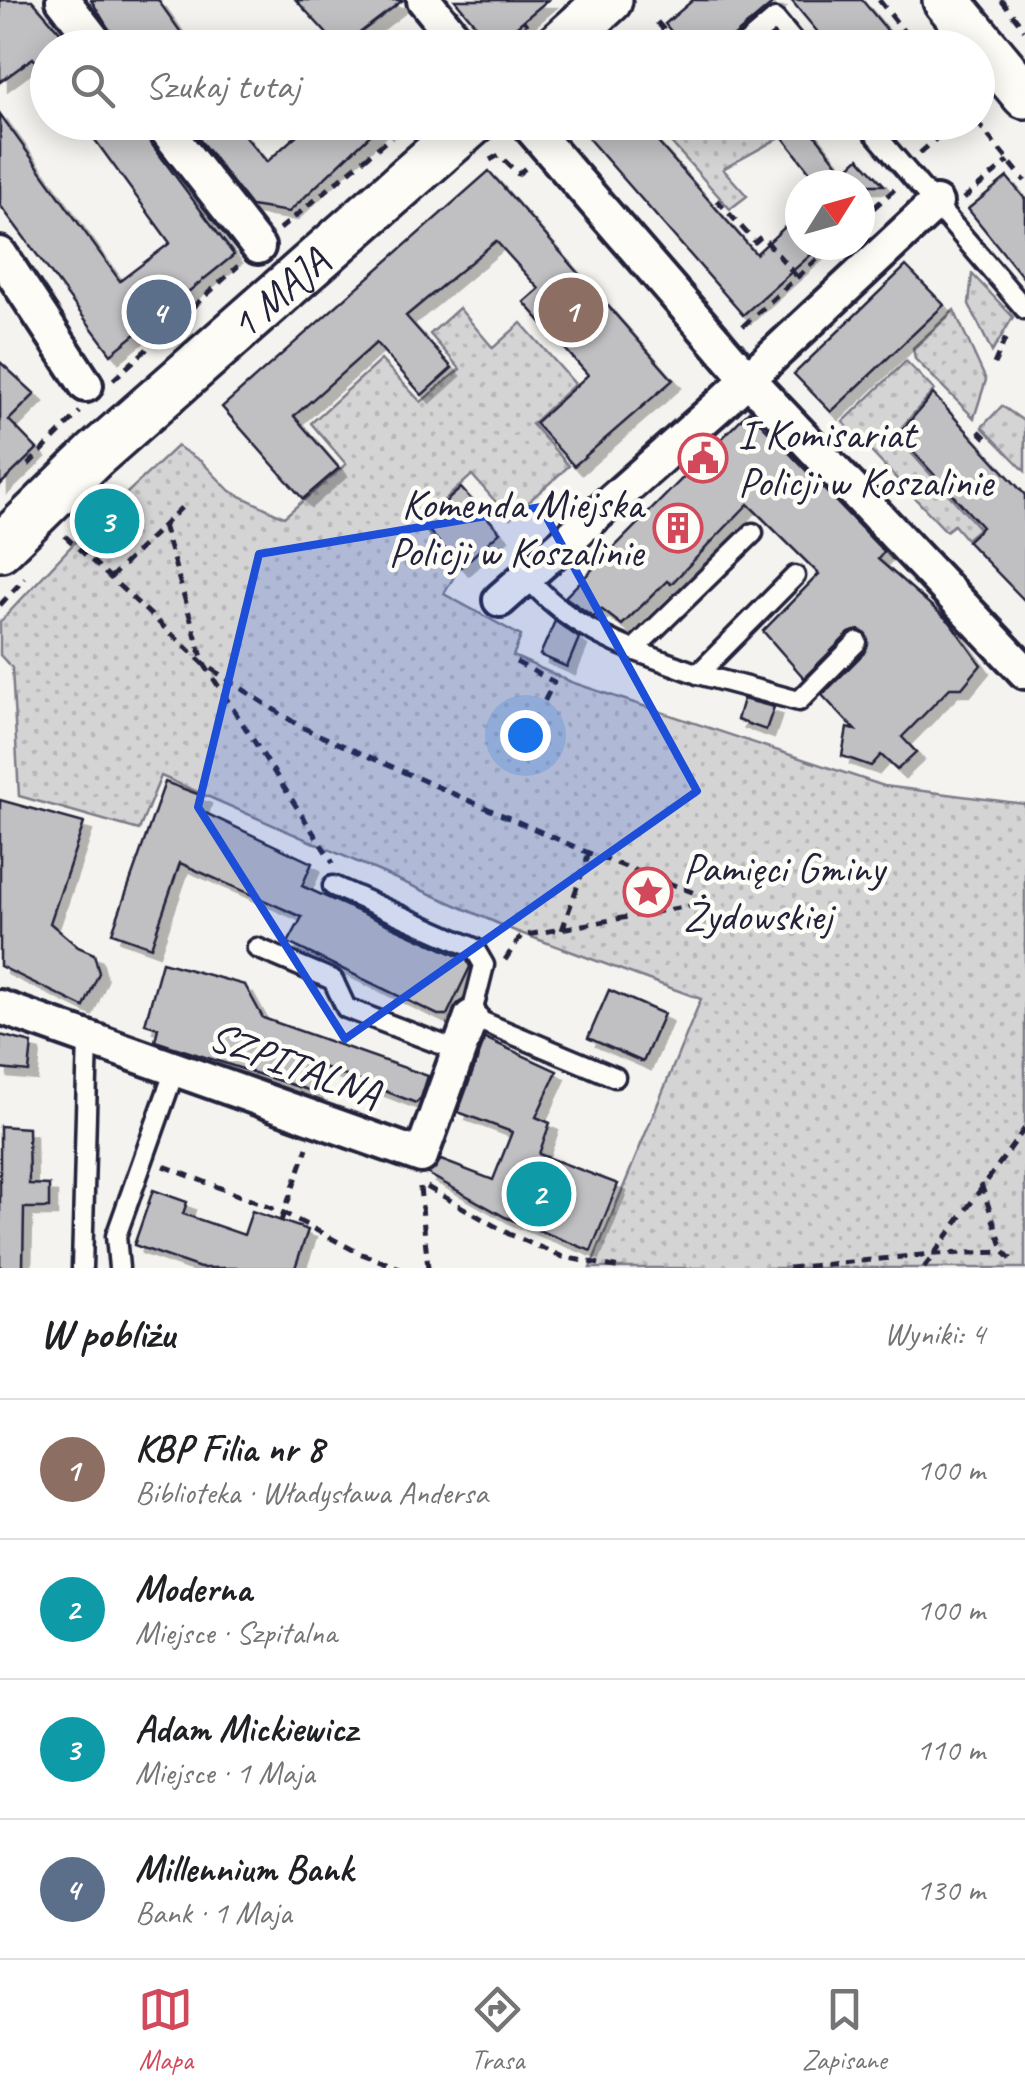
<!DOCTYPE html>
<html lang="pl">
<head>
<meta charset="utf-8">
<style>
	body { margin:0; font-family:Caveat,sans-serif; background:#f6f6f6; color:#202124 }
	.compass { position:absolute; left:785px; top:170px; width:90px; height:90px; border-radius:50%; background:#fff; box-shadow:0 5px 25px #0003; rotate:53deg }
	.you { position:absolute; left:525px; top:735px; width:35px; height:35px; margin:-25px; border:8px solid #fff; border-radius:50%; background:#1a73e8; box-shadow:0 0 0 15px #1a73e833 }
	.badge { display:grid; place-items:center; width:65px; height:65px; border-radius:50%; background:#d1495b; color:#fff; font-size:32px; font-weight:700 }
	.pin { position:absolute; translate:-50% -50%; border:5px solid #fff; box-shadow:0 2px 10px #0006 }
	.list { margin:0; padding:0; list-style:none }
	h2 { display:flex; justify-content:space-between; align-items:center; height:130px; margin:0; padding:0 40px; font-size:42px }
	h2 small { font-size:32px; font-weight:400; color:#757577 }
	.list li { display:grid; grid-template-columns:65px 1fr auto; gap:30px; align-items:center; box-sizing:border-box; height:140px; padding:0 40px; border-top:2px solid #e0e0e0 }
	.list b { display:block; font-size:38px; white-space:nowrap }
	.list p { margin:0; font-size:32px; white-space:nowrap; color:#757577 }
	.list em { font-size:32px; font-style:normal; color:#757577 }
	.icon { flex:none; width:55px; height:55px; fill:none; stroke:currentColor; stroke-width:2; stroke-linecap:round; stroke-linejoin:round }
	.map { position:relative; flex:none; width:1025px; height:1268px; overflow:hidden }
	.search { position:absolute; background:#fff; box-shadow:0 5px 25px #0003; left:30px; right:30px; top:30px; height:110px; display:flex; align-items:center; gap:25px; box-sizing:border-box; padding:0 35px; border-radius:55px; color:#757577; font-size:38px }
	.sheet { height:690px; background:#fff }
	nav { display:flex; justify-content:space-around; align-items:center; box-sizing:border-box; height:140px; border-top:2px solid #e0e0e0; background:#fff; font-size:28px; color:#757577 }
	nav a { display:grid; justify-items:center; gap:5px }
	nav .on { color:#d1495b }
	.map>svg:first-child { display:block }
	.green { fill:url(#green-dots); stroke:#7c7b88; stroke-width:2.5 }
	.building { fill:#c0bfc2; stroke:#22223b; stroke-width:2.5; filter:url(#shadow) }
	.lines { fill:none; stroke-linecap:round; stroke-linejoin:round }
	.lane-casing { stroke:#22223b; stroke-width:25 }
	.street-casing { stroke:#22223b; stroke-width:40 }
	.secondary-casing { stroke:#22223b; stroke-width:52 }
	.path { stroke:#22223b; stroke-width:5; stroke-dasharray:10 8; stroke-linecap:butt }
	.lane { stroke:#fdfcf7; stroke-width:18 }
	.street { stroke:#fdfcf7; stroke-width:32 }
	.secondary { stroke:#fdfcf7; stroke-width:45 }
	.marked { fill:#1d4ed8; fill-opacity:0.2; stroke:#1d4ed8; stroke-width:8; stroke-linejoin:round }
	.labels { text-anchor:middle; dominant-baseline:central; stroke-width:9; stroke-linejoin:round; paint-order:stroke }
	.street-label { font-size:42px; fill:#22223b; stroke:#fdfcf7 }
	.poi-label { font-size:42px; fill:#22223b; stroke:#fdfcf7; text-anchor:start }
</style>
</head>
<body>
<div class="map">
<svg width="1025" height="1268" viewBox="0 0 1025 1268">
	<defs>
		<pattern id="green-dots" width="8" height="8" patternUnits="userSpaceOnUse" patternTransform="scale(2.5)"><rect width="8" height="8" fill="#d5d4d5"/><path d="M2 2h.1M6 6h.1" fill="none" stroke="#b7b6b8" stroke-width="1.8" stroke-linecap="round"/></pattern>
		<filter id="shadow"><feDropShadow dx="8" dy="8" stdDeviation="0" flood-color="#0004"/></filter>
	</defs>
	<rect width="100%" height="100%" fill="#f4f3ef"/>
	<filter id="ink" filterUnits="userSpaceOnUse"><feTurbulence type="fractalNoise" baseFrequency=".01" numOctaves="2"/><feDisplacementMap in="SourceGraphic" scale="20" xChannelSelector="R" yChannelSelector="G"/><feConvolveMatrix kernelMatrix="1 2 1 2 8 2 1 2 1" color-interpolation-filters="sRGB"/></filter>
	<g filter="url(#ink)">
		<!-- green -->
		<g class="green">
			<path d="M654,123H766L779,138L723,169L747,196L730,209Z"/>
			<path d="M972,274L1013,317L992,352L969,304Z"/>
			<path d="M459,308L493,348L521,323L575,384L532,424L569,466L510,518L472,475L419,523L459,568L444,594L521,636L513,656L571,682L884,786L1025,804V1268H590L701,999L515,931L161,776L139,830L19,796L12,668L0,655V622L78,539L177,446L202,462L230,491L284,517L346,464L311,423L381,360L421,402L460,369L430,334Z"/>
			<path d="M954,310L986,380L974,418L915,359L913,348Z"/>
			<path d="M906,361L934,390L895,435L979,528L966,539L954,525L946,531L843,422Z"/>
			<path d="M1002,406L1025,422V471L982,427Z"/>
		</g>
		<!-- building -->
		<g class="building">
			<path d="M0,0H32L74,48H48V77L33,58L0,82Z"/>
			<path d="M91,0H158L192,48H120Z"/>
			<path d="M296,0H403L340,48Z"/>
			<path d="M455,0H548L493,46Z"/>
			<path d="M693,0H777L720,48H685L665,24Z"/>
			<path d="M791,0H862L902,48H831Z"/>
			<path d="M0,114L120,281L170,243L82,122H140L144,134L234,255L111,354L0,205Z"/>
			<path d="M186,122H233L267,162L311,122H384L289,212L251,206Z"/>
			<path d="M574,122H640L756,254L800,213V245H822L743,315Z"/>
			<path d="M797,122H805L844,172L859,158L884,185H820L781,135Z"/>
			<path d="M489,171L673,380L574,466L535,423L588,375L524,302L539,289L496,241L406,316L452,368L422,395L376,343L294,416L339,468L303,499L222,407Z"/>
			<path d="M1007,177L1025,199V280L968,209Z"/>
			<path d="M906,266L944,305L831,412L794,374Z"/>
			<path d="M0,362L35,394L9,420L37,449L0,485Z"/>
			<path d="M933,394L1025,495V601L967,541L982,527L898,435Z"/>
			<path d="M749,411L884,552L878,559L950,622L981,665L962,688H950L902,737L916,752L897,770L881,755L871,766L842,756L847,728L855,730L822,695L866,651V634L859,630L849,633L804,678L763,631L819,574L748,504L671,584L667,581L622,625L601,609L594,617L565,597Z"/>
			<path d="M461,488L500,532L461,567L422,523Z"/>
			<path d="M555,621L579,638L567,667L540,655Z"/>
			<path d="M743,699L774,707L766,730L737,720Z"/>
			<path d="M165,782L203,796L199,810L312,863L302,886L467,960L470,967L447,1015H438L288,943L302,917L180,863L151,947L112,933Z"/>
			<path d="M0,800L84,823L50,923L78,947L94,954L99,973L84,1007L0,966Z"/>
			<path d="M162,962L245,985L263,1018L428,1076L421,1098L416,1103L323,1067L314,1092L155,1041L158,1028L145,1024Z"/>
			<path d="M609,990L664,1014L643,1062L588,1038Z"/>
			<path d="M0,1035L32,1043L29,1072L0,1069Z"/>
			<path d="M485,1038L557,1071L536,1117L550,1123L539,1154L618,1184L591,1251L505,1217L428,1174L441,1160L493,1180L512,1132L458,1112Z"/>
			<path d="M0,1126L28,1128L29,1184L49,1185V1208H24L23,1268H0Z"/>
			<path d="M153,1190L187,1202L183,1214L244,1235L252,1211L308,1230L295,1268H200L134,1245Z"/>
		</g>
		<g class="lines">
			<!-- lane casing -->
			<g class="lane-casing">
				<g id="lane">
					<path d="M741,48L775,19L799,48"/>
					<path d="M865,122L1025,309"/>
					<path d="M526,576C558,613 589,632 633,650L753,533"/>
					<path d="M633,650L698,674L799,701L857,642"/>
					<path d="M698,674L795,576"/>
					<path d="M333,886L474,948L484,965L471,1017L615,1077"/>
					<path d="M257,948L333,980L346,1008L456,1050"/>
					<path d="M82,1268L88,1037"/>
					<path d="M119,1268L116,1236L176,1067"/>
				</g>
			</g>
			<!-- street casing -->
			<g class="street-casing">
				<g id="street">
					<path d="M63,0L100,48"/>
					<path d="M424,0L463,48"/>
					<path d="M160,122L258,247"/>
					<path d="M526,122L748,379L1025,672"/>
					<path d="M0,254L86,385"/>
					<path d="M500,600L722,403L936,203"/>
					<path d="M0,1007L421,1156L471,1017"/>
				</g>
			</g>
			<!-- secondary casing -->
			<g class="secondary-casing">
				<g id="secondary">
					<path d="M946,0L1025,95"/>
					<path d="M556,48L609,0"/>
					<path id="s1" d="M0,548L95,455L473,122"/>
				</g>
			</g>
			<!-- path -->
			<g class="path">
				<path d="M879,0L917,48"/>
				<path d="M1001,0L1025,30"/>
				<path d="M657,22L680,48"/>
				<path d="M497,48L527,22"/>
				<path d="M977,122L1025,181"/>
				<path d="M920,153L955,122"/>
				<path d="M490,160L499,155L518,174L527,167"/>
				<path d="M963,199L1009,161"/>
				<path d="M717,200L755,242L762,236L797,277"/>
				<path d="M860,220L895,189"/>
				<path d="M280,229L409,122"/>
				<path d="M743,326L833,245"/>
				<path d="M994,364L1007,335"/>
				<path d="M113,380L238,266"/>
				<path d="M979,431L987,439"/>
				<path d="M28,465L80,412"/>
				<path d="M163,525L204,664L333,863"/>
				<path d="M65,536L204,664L301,727L589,853L716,901"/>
				<path d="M110,578L183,506"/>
				<path d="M0,605L25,578"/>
				<path d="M516,662L554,682L543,704"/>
				<path d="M562,930L589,853"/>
				<path d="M505,960L521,936L712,902"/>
				<path d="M164,1166L284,1213L359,1253L400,1268"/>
				<path d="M981,1184L1004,1252L1011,1259"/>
				<path d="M420,1187L428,1268"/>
				<path d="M427,1187L509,1234L563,1257L620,1268"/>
				<path d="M281,1221L307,1148"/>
				<path d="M789,1268L933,1254L1004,1252"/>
				<path d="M924,1268L1025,1128"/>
			</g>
			<!-- lane -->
			<use href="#lane" class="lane"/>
			<!-- street -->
			<use href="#street" class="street"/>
			<!-- secondary -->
			<use href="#secondary" class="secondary"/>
		</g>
	</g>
	<!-- marked area -->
	<path class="marked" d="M541,507L697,791L345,1039L198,807L259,554Z"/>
	<!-- icons -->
	<defs>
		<g id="civic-ring" transform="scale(2.5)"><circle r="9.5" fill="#fdfcf7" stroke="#d1495b" stroke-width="1.5"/><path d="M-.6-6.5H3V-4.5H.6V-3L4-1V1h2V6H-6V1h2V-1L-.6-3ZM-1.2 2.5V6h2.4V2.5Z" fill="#d1495b"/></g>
		<g id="building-ring" transform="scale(2.5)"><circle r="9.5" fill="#fdfcf7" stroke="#d1495b" stroke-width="1.5"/><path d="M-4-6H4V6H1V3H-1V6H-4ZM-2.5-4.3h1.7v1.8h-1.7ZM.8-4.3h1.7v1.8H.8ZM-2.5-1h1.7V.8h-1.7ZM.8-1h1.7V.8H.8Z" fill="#d1495b"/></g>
		<g id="sight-ring" transform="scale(2.5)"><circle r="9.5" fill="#fdfcf7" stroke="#d1495b" stroke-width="1.5"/><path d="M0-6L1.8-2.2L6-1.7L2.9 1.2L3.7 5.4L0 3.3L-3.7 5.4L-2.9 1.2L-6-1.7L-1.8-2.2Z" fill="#d1495b"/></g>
	</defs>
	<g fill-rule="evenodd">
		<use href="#civic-ring" x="703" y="458"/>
		<use href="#building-ring" x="678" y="528"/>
		<use href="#sight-ring" x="648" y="892"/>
	</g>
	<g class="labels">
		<!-- street labels -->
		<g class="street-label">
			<text stroke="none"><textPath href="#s1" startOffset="378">1 MAJA</textPath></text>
			<text transform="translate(295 1065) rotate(20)">SZPITALNA</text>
		</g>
		<!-- poi labels -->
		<g class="poi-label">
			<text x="738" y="434">I Komisariat<tspan x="738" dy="48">Policji w Koszalinie</tspan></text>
			<text x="643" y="504" text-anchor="end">Komenda Miejska<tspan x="643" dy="48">Policji w Koszalinie</tspan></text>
			<text x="683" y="868">Pamięci Gminy<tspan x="683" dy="48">Żydowskiej</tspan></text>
		</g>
	</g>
</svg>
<svg class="compass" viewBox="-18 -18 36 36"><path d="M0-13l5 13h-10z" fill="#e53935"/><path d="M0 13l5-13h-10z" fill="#757577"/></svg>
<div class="you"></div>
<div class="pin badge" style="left:571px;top:310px;background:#8d6e63">1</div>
<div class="pin badge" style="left:539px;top:1194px;background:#0f9aa8">2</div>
<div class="pin badge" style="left:107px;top:521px;background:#0f9aa8">3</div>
<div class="pin badge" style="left:159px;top:312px;background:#5c6f8a">4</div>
<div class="search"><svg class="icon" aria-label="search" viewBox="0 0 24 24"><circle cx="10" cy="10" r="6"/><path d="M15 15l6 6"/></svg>Szukaj tutaj</div>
</div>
<section class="sheet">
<h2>W pobliżu<small>Wyniki: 4</small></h2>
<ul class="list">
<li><span class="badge" style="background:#8d6e63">1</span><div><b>KBP Filia nr 8</b><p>Biblioteka · Władysława Andersa</p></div><em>100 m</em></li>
<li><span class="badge" style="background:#0f9aa8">2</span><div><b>Moderna</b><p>Miejsce · Szpitalna</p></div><em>100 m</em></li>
<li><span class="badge" style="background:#0f9aa8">3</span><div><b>Adam Mickiewicz</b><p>Miejsce · 1 Maja</p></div><em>110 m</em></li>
<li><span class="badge" style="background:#5c6f8a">4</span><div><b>Millennium Bank</b><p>Bank · 1 Maja</p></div><em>130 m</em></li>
</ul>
</section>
<nav>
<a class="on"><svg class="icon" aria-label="map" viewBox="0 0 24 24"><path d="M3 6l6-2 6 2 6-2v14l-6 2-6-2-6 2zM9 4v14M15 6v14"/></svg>Mapa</a>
<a><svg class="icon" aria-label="directions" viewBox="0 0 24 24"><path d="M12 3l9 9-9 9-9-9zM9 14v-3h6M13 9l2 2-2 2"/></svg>Trasa</a>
<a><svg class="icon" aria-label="saved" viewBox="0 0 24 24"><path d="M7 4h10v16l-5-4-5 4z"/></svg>Zapisane</a>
</nav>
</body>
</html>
